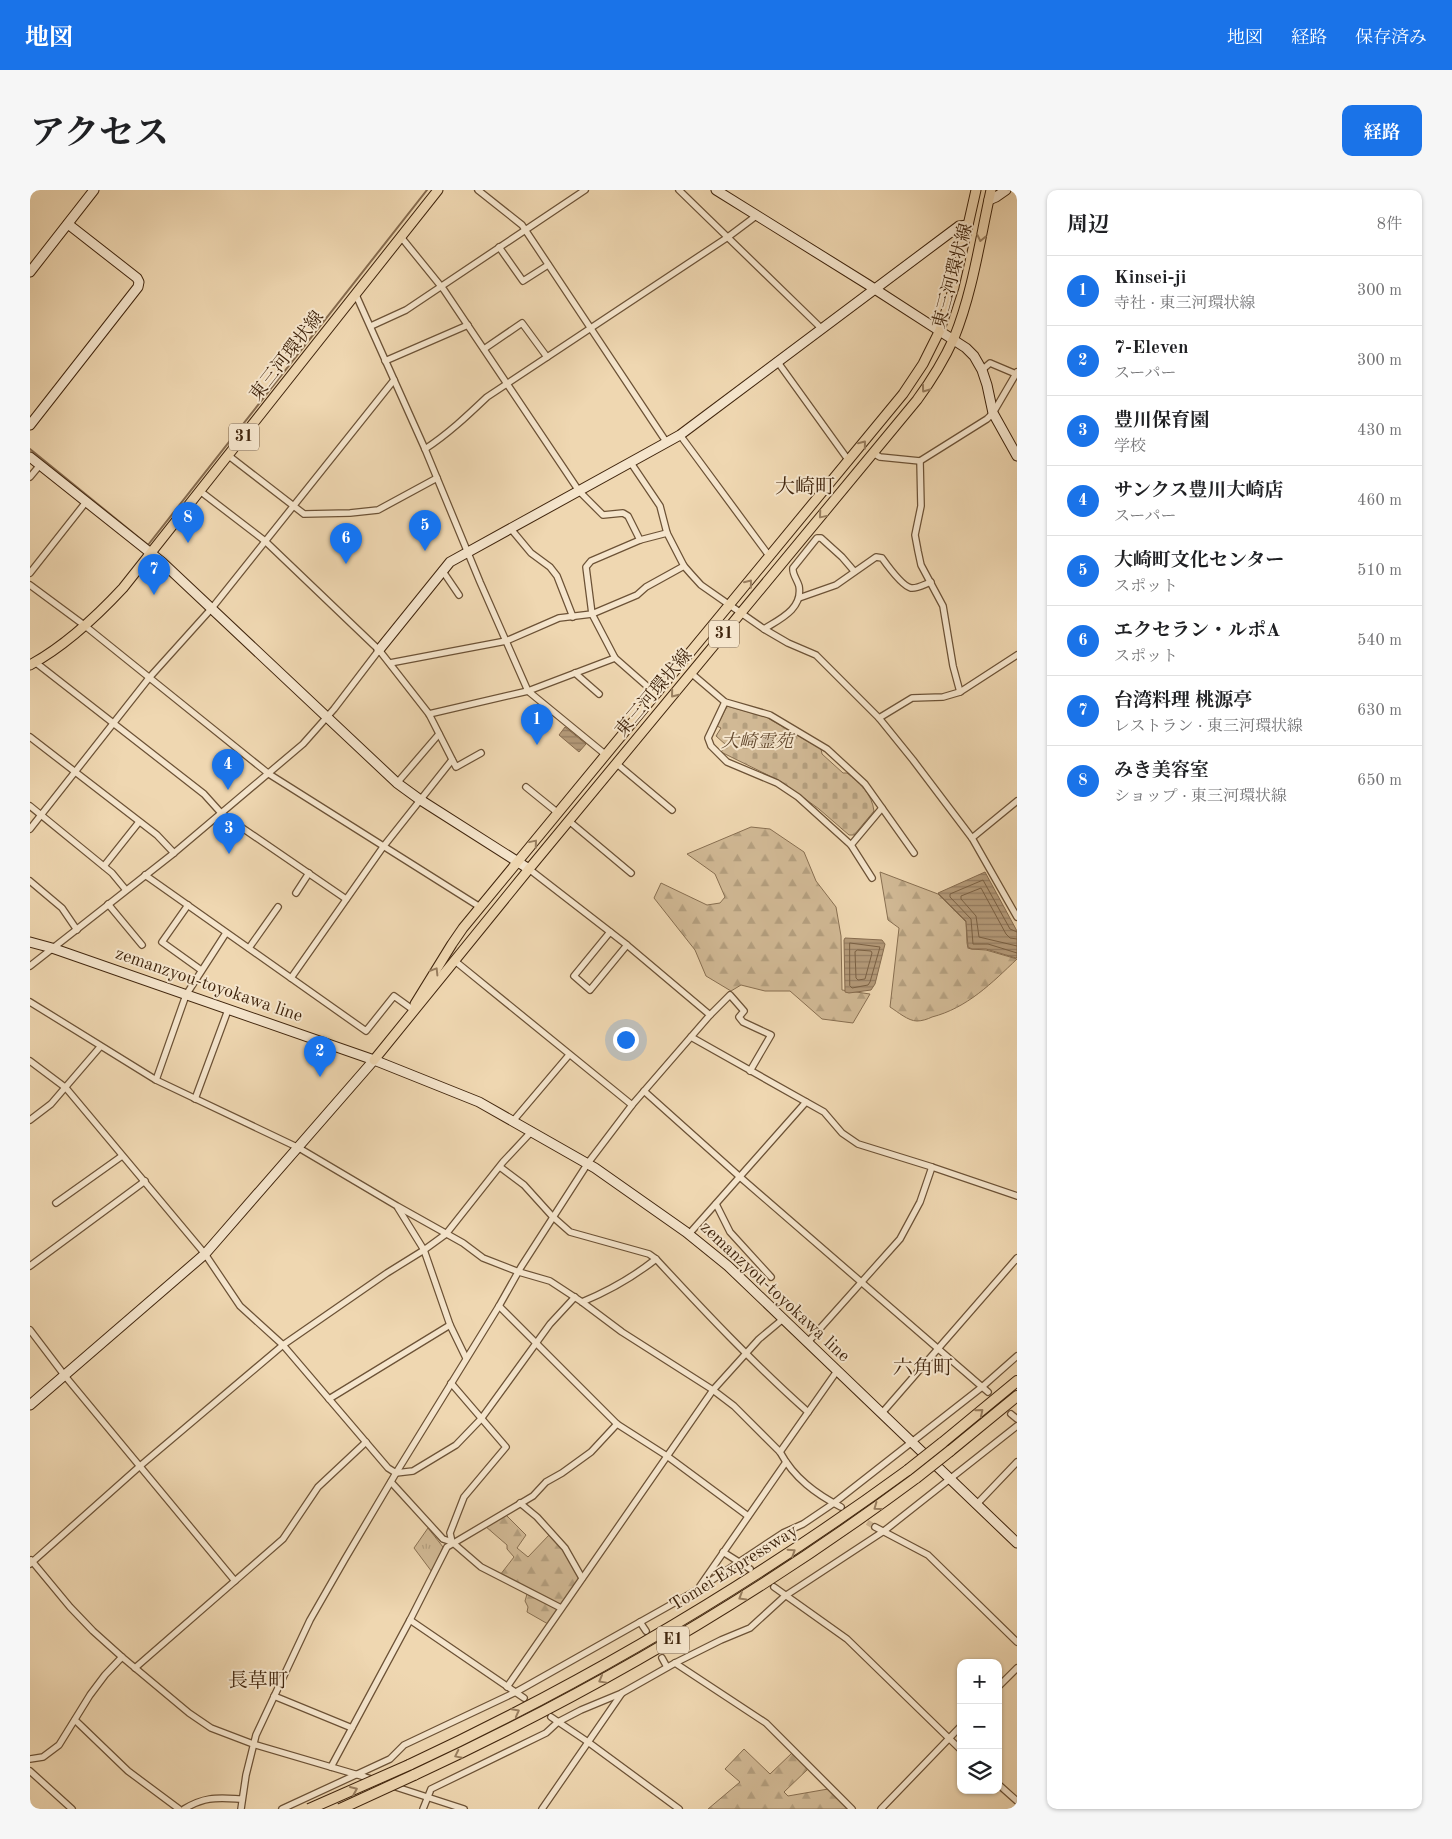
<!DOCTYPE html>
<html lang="ja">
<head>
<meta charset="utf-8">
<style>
	body { margin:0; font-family:"Old Standard TT","Noto Serif JP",serif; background:#f6f6f6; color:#202124 }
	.controls { position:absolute; right:15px; bottom:15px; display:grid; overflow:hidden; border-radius:10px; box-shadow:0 1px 4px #0004 }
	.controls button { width:45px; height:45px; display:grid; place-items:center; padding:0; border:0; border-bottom:1px solid #e0e0e0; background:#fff; color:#202124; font:25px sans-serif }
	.you { position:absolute; left:595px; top:849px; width:18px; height:18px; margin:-12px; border:4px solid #fff; border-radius:50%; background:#1a73e8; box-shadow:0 0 0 8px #1a73e833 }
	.badge { display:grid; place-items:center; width:32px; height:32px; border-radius:50%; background:#1a73e8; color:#fff; font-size:16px; font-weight:700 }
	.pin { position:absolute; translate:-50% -41px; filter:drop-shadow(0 1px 2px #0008) }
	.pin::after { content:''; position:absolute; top:26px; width:18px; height:15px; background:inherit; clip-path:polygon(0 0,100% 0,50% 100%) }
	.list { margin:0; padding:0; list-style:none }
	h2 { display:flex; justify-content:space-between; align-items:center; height:65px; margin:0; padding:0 20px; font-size:21px }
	h2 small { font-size:16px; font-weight:400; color:#757577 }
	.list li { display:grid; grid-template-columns:32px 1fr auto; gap:15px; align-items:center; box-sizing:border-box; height:70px; padding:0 20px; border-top:1px solid #e0e0e0 }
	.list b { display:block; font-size:19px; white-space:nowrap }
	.list p { margin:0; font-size:16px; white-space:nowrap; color:#757577 }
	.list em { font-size:16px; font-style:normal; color:#757577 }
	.icon { flex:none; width:28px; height:28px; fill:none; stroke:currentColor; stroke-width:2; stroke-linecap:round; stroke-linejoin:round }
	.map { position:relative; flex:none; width:987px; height:1619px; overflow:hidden; border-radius:10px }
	header { display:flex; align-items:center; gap:30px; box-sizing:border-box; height:70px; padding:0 25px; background:#1a73e8; color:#fff }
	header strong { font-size:24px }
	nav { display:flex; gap:28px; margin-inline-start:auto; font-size:18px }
	.intro { display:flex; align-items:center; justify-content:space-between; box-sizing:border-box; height:120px; padding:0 30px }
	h1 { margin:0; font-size:35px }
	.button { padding:12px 22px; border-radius:10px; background:#1a73e8; color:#fff; font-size:18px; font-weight:700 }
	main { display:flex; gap:30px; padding:0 30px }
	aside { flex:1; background:#fff; border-radius:10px; box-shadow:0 1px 4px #0004 }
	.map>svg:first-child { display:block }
	.forest { fill:url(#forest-firs); stroke:#886f51 }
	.cemetery { fill:url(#cemetery-stones); stroke:#886f51 }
	.park { fill:url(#park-tufts); stroke:#886f51 }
	.water { fill:url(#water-rules); stroke:#866b4e }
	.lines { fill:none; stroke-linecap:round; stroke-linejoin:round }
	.shore { stroke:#7a6043; stroke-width:1 }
	.stream { stroke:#866b4e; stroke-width:2 }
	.street-tunnel { stroke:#ccb390; stroke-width:5.5; stroke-dasharray:5.5 3; stroke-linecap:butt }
	.street-casing { stroke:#6c5236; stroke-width:8 }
	.secondary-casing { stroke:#40250d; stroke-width:11 }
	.primary-casing { stroke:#40250d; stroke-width:11 }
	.highway-casing { stroke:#40250d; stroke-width:12 }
	.street { stroke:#f5e5cc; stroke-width:5.5 }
	.secondary { stroke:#f5e5cc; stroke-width:9 }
	.primary { stroke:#efd7b1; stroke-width:9 }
	.highway { stroke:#efd7b1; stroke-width:10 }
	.highway-bridge-casing { stroke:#40250d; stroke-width:12; stroke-linecap:butt }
	.highway-bridge { stroke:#efd7b1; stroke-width:10 }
	.oneway { stroke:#987e5f }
	.labels { text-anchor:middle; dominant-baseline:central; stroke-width:4; stroke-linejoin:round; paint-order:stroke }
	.shield { fill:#f5e5cc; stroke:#765f46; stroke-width:1 }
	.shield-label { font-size:16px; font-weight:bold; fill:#40250d }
	.street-label { font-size:18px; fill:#40250d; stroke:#f5e5cc }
	.park-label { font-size:18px; font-style:italic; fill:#644a2f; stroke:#f5e5cc }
	.quarter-label { font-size:20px; fill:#40250d; stroke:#f5e5cc }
</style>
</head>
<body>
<header>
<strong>地図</strong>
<nav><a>地図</a><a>経路</a><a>保存済み</a></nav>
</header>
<div class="intro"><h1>アクセス</h1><a class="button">経路</a></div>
<main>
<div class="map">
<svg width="987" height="1619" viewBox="0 0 987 1619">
	<defs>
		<pattern id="forest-firs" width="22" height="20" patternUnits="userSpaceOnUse" patternTransform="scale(1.25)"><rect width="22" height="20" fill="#d1b995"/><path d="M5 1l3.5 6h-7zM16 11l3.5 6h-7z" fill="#b49f7f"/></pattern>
		<pattern id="cemetery-stones" width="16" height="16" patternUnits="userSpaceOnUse" patternTransform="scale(1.25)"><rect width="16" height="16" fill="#d1b995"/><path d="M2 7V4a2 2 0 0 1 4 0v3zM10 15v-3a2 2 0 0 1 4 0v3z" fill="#b49f7f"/></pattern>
		<pattern id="park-tufts" width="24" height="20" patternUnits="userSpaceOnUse" patternTransform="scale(1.25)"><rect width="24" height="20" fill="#d1b995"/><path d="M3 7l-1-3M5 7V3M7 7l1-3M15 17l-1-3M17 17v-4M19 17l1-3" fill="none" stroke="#b49f7f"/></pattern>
		<pattern id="water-rules" width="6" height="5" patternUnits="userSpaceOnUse" patternTransform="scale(1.25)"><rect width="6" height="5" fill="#b49a79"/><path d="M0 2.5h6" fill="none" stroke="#947d62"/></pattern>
	</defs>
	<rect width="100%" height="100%" fill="#efd7b1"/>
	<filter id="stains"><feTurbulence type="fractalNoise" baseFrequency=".004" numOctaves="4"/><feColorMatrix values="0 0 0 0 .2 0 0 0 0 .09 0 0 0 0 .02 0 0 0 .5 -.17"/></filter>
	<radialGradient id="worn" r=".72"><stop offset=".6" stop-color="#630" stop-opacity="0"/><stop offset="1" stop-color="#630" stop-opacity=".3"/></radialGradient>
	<!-- forest -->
	<g class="forest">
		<path d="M721,637L740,639L774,662L786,691L806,717L811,746L812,800L840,804L823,833L792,829L760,801H735L711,795L701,801L676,786L665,760L624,708L631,693L677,715L690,713L695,707L685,684L657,664Z"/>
		<path d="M850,682L908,704L936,732L937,753L938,758L941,759L956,760L987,769C962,793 937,818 902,827C898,829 892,831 887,831C878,831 868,822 860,817L869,738L858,730Z"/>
		<path d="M475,1324L496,1345L487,1358L498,1367L520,1344L534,1358L550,1387L530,1416L470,1385L484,1367L477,1359V1355L455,1336Z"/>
		<path d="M497,1404L528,1419L518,1434L497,1422L498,1417L495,1411Z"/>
		<path d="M714,1559L740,1584L762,1563L778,1579L754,1602L758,1606L798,1599L818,1619H678L710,1592L695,1579Z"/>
	</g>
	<!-- cemetery -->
	<path class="cemetery" d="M697,516L736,527L791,559L792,564L813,583H817C830,593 842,604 844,621L824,645H819L789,619L752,592L691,562L696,555L686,546L691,538L687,536Z"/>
	<!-- park -->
	<path class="park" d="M398,1338L413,1357L402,1382L384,1358Z"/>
	<!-- water -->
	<g class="water">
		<path d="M535,537L556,554L549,562L529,545Z"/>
		<path d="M955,682L987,741V767L986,768L956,759H942L938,757L936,731L908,703Z"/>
		<path d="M815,748L852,750L855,754L845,794L841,800L819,803L815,802L814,750Z"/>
	</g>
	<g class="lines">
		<!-- shore -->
		<g class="shore">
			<path d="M987,742L980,739L953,690L920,704V707L941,729L943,754H958L987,763"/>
			<path d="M987,749L980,748L976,744L951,698L931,706V709L946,726L949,747L987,756"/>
			<path d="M820,753L850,757L840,792L838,795L822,798L820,796Z"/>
			<path d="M828,760L841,761L842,763L835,789L828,790L826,788L825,762Z"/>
		</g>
		<!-- stream -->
		<path class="stream" d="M0,259L118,355L397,0"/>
		<!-- street-tunnel -->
		<path class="street-tunnel" d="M830,1328L845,1337"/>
		<!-- street casing -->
		<g class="street-casing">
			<g id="street">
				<path d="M448,0L492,35L637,253"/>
				<path d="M649,0L792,139"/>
				<path d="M371,47L414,100L549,301L573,325L593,323L598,326L610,350L637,343"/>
				<path d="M469,57L493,91L518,75"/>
				<path d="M326,105L395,259L450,392L498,501L576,565"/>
				<path d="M341,136L376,120L555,0"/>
				<path d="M454,159L492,133L517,167"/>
				<path d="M355,171L438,135"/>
				<path d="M747,171L819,271"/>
				<path d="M952,180L960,173L986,184"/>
				<path d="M650,245L740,367"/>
				<path d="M395,259C418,244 437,226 457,207L698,47L726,26"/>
				<path d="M843,263L850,267L890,271L957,229L963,223L987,182"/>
				<path d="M199,266L274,324L320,323L348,320L407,288"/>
				<path d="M890,271L891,316L885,345L888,361L891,375L913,416L923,476L930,502"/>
				<path d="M601,273L630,316L637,343L654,376L661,384L671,395L734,439L758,453L786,465L849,528L883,570L942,648L987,727"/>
				<path d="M0,287L10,275"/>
				<path d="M170,301L235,351L349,460L399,524L426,577L451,563"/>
				<path d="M481,339L501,363L520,377L527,386L543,427"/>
				<path d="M610,350L561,371L556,377L562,424L585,468L626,504"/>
				<path d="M412,380L429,405"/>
				<path d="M0,383L56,312"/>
				<path d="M0,395L54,435L239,584L450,717"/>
				<path d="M769,408L806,395L846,367L852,368C857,375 872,396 881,398C887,399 895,394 901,392"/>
				<path d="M734,439C750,429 773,419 769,396C767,389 762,384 763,378L787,348H791L812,367L824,381"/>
				<path d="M5,472L174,604L192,624L316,709"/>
				<path d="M360,473L476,451L529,428L562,424L607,405L616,397L654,376"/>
				<path d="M545,483L569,504"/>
				<path d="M661,483L695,512L740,525L797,559L835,594L884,663"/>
				<path d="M695,512L678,548L681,556L697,572L747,593L768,607L821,655L842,688"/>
				<path d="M399,524L498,501L585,468"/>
				<path d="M849,528L882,508L913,507L930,502L987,465"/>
				<path d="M0,547L127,645L144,663"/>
				<path d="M587,574L642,620"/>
				<path d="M367,593L409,544"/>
				<path d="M496,597L528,623"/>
				<path d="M0,616L82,683L96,700"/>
				<path d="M539,631L601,683"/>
				<path d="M0,639L119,488L182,418L364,190"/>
				<path d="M942,648L987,611"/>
				<path d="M821,655L852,618"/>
				<path d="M74,676L109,632"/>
				<path d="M115,685L336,841L364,806L382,819"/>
				<path d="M0,691L32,718L47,740"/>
				<path d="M266,703L279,683"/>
				<path d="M78,714L112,755"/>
				<path d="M158,715L132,752L171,780"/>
				<path d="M580,742L544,786L560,800L597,755"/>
				<path d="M219,758L248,717"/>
				<path d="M425,771L602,915"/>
				<path d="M0,776L144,663L273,554L304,519L349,460"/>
				<path d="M261,788L353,657L422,570"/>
				<path d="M0,812L126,890L269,958L367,1016L433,1053L453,1068L489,1082L520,1091L552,1112L592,1142L683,1200L704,1216L750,1262C764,1288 786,1304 811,1317"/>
				<path d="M680,825L700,805L714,821L709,827L713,832L741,845L720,881"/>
				<path d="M661,847L794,922L812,943L828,954L902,977L987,1006"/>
				<path d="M0,871L36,898L175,1064L210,1116L253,1155L358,1278L366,1283L383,1281L426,1255L451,1229L520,1134L545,1107"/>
				<path d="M126,890L156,805L196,743"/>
				<path d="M614,901L710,987L958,1202"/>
				<path d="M165,909L198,820"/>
				<path d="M0,930L21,914L70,857"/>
				<path d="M483,931L539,865"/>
				<path d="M470,977L494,995L522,1026L540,1042L619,1064L626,1069C675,1122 724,1174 778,1222"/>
				<path d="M26,1013L92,966"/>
				<path d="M686,1014L700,1042L741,1087"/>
				<path d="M368,1018L394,1060L420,1135L436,1168"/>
				<path d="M659,1044L776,912"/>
				<path d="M0,1076L115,991"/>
				<path d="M552,1112C581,1100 602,1088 626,1069"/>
				<path d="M469,1116L587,1234L637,1266L718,1326"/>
				<path d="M0,1140L35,1186L205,1391"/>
				<path d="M778,1152L870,1049L890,1012L902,977"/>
				<path d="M421,1193L476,1257L434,1307L420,1343L422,1352"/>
				<path d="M299,1209L420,1135"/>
				<path d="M852,1223L987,1068"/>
				<path d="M981,1224L987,1229"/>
				<path d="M750,1262L807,1181"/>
				<path d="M361,1292L413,1349L422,1352L451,1377L531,1418"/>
				<path d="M490,1313L507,1327L535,1358L552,1388"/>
				<path d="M946,1315L987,1272"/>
				<path d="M845,1337L898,1365L987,1452"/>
				<path d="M693,1362L720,1379"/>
				<path d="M1,1370L40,1417L63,1441L92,1467L159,1523L181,1538L223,1554L335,1587L434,1619"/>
				<path d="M0,1374L110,1276L253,1155L357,1083L394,1060L416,1044L473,972L502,941"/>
				<path d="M670,1396L756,1272"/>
				<path d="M744,1397L817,1449L931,1560"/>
				<path d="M380,1430L494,1508"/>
				<path d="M610,1432L616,1441"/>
				<path d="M632,1468L637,1477"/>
				<path d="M645,1473L736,1533L822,1619"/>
				<path d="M105,1478L253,1349L288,1297L336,1252"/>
				<path d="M477,1497L683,1200L729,1149L753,1129"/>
				<path d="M968,1497L987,1478"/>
				<path d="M244,1506L322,1538"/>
				<path d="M521,1527L558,1552L649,1619"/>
				<path d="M45,1530L98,1581L149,1619"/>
				<path d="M0,1569L13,1567L29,1555L60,1505L75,1485L92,1467"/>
				<path d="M301,1577L380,1430L417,1357L503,1306L516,1292L532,1283L561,1262L587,1234"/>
				<path d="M0,1581L42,1619"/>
				<path d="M968,1594L987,1611"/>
				<path d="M154,1619C176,1606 187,1608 212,1609"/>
				<path d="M211,1619L216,1585L226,1545L280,1430L315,1369L366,1283L469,1116L491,1077L558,973L602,915L680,825L597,755L499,679"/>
				<path d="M252,1619L360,1569L374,1555L486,1502L667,1400L753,1343L773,1334L804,1313L952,1197L987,1166"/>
				<path d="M393,1619L401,1599L516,1543L528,1532L551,1520L592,1503L645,1473L691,1450L720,1438L755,1406L854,1341L987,1236"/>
				<path d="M512,1619L592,1503"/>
				<path d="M851,1619L931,1536"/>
			</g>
		</g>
		<!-- secondary casing -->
		<g class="secondary-casing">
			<g id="secondary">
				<path d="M686,0L837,94L936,158L944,166L952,180L957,195L963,223L987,266"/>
				<path d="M959,10L966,7L976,0"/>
				<path d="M0,82L64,0"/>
				<path d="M0,235L108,97L109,92L107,88L38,34"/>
				<path d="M0,267L132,372L367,593L389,609L499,679"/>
				<path d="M349,460L420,372L650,245L929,36L938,35"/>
				<path d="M0,752L22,758L344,870L449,912L565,978L656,1042L698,1076L987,1353"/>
				<path d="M0,1215L175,1064L344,870"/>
			</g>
		</g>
		<!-- primary casing -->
		<g class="primary-casing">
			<g id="primary">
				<path d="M0,475C35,456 66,427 93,398L408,0"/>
				<path d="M385,814L422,754L433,738L873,204L893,174L910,140L924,97L946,0"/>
				<path d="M344,870L499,679L887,210C901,191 914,170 924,148C943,101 950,49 961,0"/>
			</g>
		</g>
		<!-- highway casing -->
		<g class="highway-casing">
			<g id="highway">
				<path d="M912,1253L987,1191"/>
				<path d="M920,1261L987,1206"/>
				<path d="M379,1575C555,1493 722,1394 878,1280"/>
				<path d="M384,1585C561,1503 730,1404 886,1288"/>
			</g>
		</g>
		<!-- street -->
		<use href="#street" class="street"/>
		<!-- secondary -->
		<use href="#secondary" class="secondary"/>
		<!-- primary -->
		<use href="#primary" class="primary"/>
		<!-- highway -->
		<use href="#highway" class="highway"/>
		<!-- highway-bridge casing -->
		<g class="highway-bridge-casing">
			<g id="highway-bridge">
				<path d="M878,1280L912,1253"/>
				<path d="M886,1288L920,1261"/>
				<path d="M279,1619L379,1575"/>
				<path d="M310,1619L384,1585"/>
			</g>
		</g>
		<!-- highway-bridge -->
		<use href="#highway-bridge" class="highway-bridge"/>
	</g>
	<!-- one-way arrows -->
	<defs><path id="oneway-chevron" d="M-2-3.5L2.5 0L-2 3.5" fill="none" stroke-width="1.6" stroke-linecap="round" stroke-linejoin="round" transform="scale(1.25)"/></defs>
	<g class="oneway">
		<use href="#oneway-chevron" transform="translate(951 48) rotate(102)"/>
		<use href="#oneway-chevron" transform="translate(895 199) rotate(126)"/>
		<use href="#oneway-chevron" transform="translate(833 254) rotate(-51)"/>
		<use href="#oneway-chevron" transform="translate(792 325) rotate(130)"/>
		<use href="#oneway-chevron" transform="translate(719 393) rotate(-51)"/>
		<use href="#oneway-chevron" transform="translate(644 504) rotate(129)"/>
		<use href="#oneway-chevron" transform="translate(504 653) rotate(-50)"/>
		<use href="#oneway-chevron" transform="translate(405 781) rotate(-58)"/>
		<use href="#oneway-chevron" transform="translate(950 1222) rotate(-40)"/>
		<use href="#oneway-chevron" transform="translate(847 1317) rotate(144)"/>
		<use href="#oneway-chevron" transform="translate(762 1362) rotate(-33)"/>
		<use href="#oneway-chevron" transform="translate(712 1407) rotate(149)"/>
		<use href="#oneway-chevron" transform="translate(572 1490) rotate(151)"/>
		<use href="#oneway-chevron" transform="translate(486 1522) rotate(-28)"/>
		<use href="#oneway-chevron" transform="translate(428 1565) rotate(154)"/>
		<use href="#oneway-chevron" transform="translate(324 1600) rotate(-23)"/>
	</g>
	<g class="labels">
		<!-- shield labels -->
		<g class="shield">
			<rect x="199" y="233.5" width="30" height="27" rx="4"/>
			<rect x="679" y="430.5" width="30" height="27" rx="4"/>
			<rect x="627" y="1436.5" width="32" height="27" rx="4"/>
		</g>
		<g class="shield-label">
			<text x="214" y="247">31</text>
			<text x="694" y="444">31</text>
			<text x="643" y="1450">E1</text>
		</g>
		<!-- street labels -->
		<g class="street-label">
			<text transform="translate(923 86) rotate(-75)">東三河環状線</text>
			<text transform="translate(257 166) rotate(-52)">東三河環状線</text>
			<text transform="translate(624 503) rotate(-50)">東三河環状線</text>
			<text transform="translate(179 795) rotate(19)">zemanzyou-toyokawa line</text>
			<text transform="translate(745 1102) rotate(43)">zemanzyou-toyokawa line</text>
			<text transform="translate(704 1378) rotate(-32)">Tomei Expressway</text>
		</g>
		<!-- park labels -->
		<g class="park-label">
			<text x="727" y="552">大崎霊苑</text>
		</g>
		<!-- quarter labels -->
		<g class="quarter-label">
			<text x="775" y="298">大崎町</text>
			<text x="893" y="1179">六角町</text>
			<text x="228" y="1492">長草町</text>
		</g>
	</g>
	<rect width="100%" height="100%" filter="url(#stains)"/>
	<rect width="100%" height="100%" fill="url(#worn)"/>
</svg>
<div class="controls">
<button>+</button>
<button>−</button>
<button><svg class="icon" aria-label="layers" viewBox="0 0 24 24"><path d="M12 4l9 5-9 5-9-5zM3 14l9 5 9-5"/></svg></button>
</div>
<div class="you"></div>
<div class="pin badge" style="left:507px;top:555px">1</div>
<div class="pin badge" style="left:290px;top:887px">2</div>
<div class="pin badge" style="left:199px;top:664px">3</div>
<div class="pin badge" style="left:198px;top:600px">4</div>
<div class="pin badge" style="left:395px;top:361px">5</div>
<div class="pin badge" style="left:316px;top:374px">6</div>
<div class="pin badge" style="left:124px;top:405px">7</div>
<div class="pin badge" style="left:158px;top:353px">8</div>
</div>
<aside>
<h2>周辺<small>8件</small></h2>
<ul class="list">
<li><span class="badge">1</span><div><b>Kinsei-ji</b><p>寺社 · 東三河環状線</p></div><em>300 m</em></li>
<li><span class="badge">2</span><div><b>7-Eleven</b><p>スーパー</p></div><em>300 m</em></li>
<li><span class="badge">3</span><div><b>豊川保育園</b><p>学校</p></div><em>430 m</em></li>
<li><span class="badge">4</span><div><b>サンクス豊川大崎店</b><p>スーパー</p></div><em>460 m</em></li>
<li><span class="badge">5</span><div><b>大崎町文化センター</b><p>スポット</p></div><em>510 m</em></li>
<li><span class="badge">6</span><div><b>エクセラン・ルポA</b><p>スポット</p></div><em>540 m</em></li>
<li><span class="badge">7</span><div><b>台湾料理 桃源亭</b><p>レストラン · 東三河環状線</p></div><em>630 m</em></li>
<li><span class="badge">8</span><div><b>みき美容室</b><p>ショップ · 東三河環状線</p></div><em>650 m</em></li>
</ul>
</aside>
</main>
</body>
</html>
